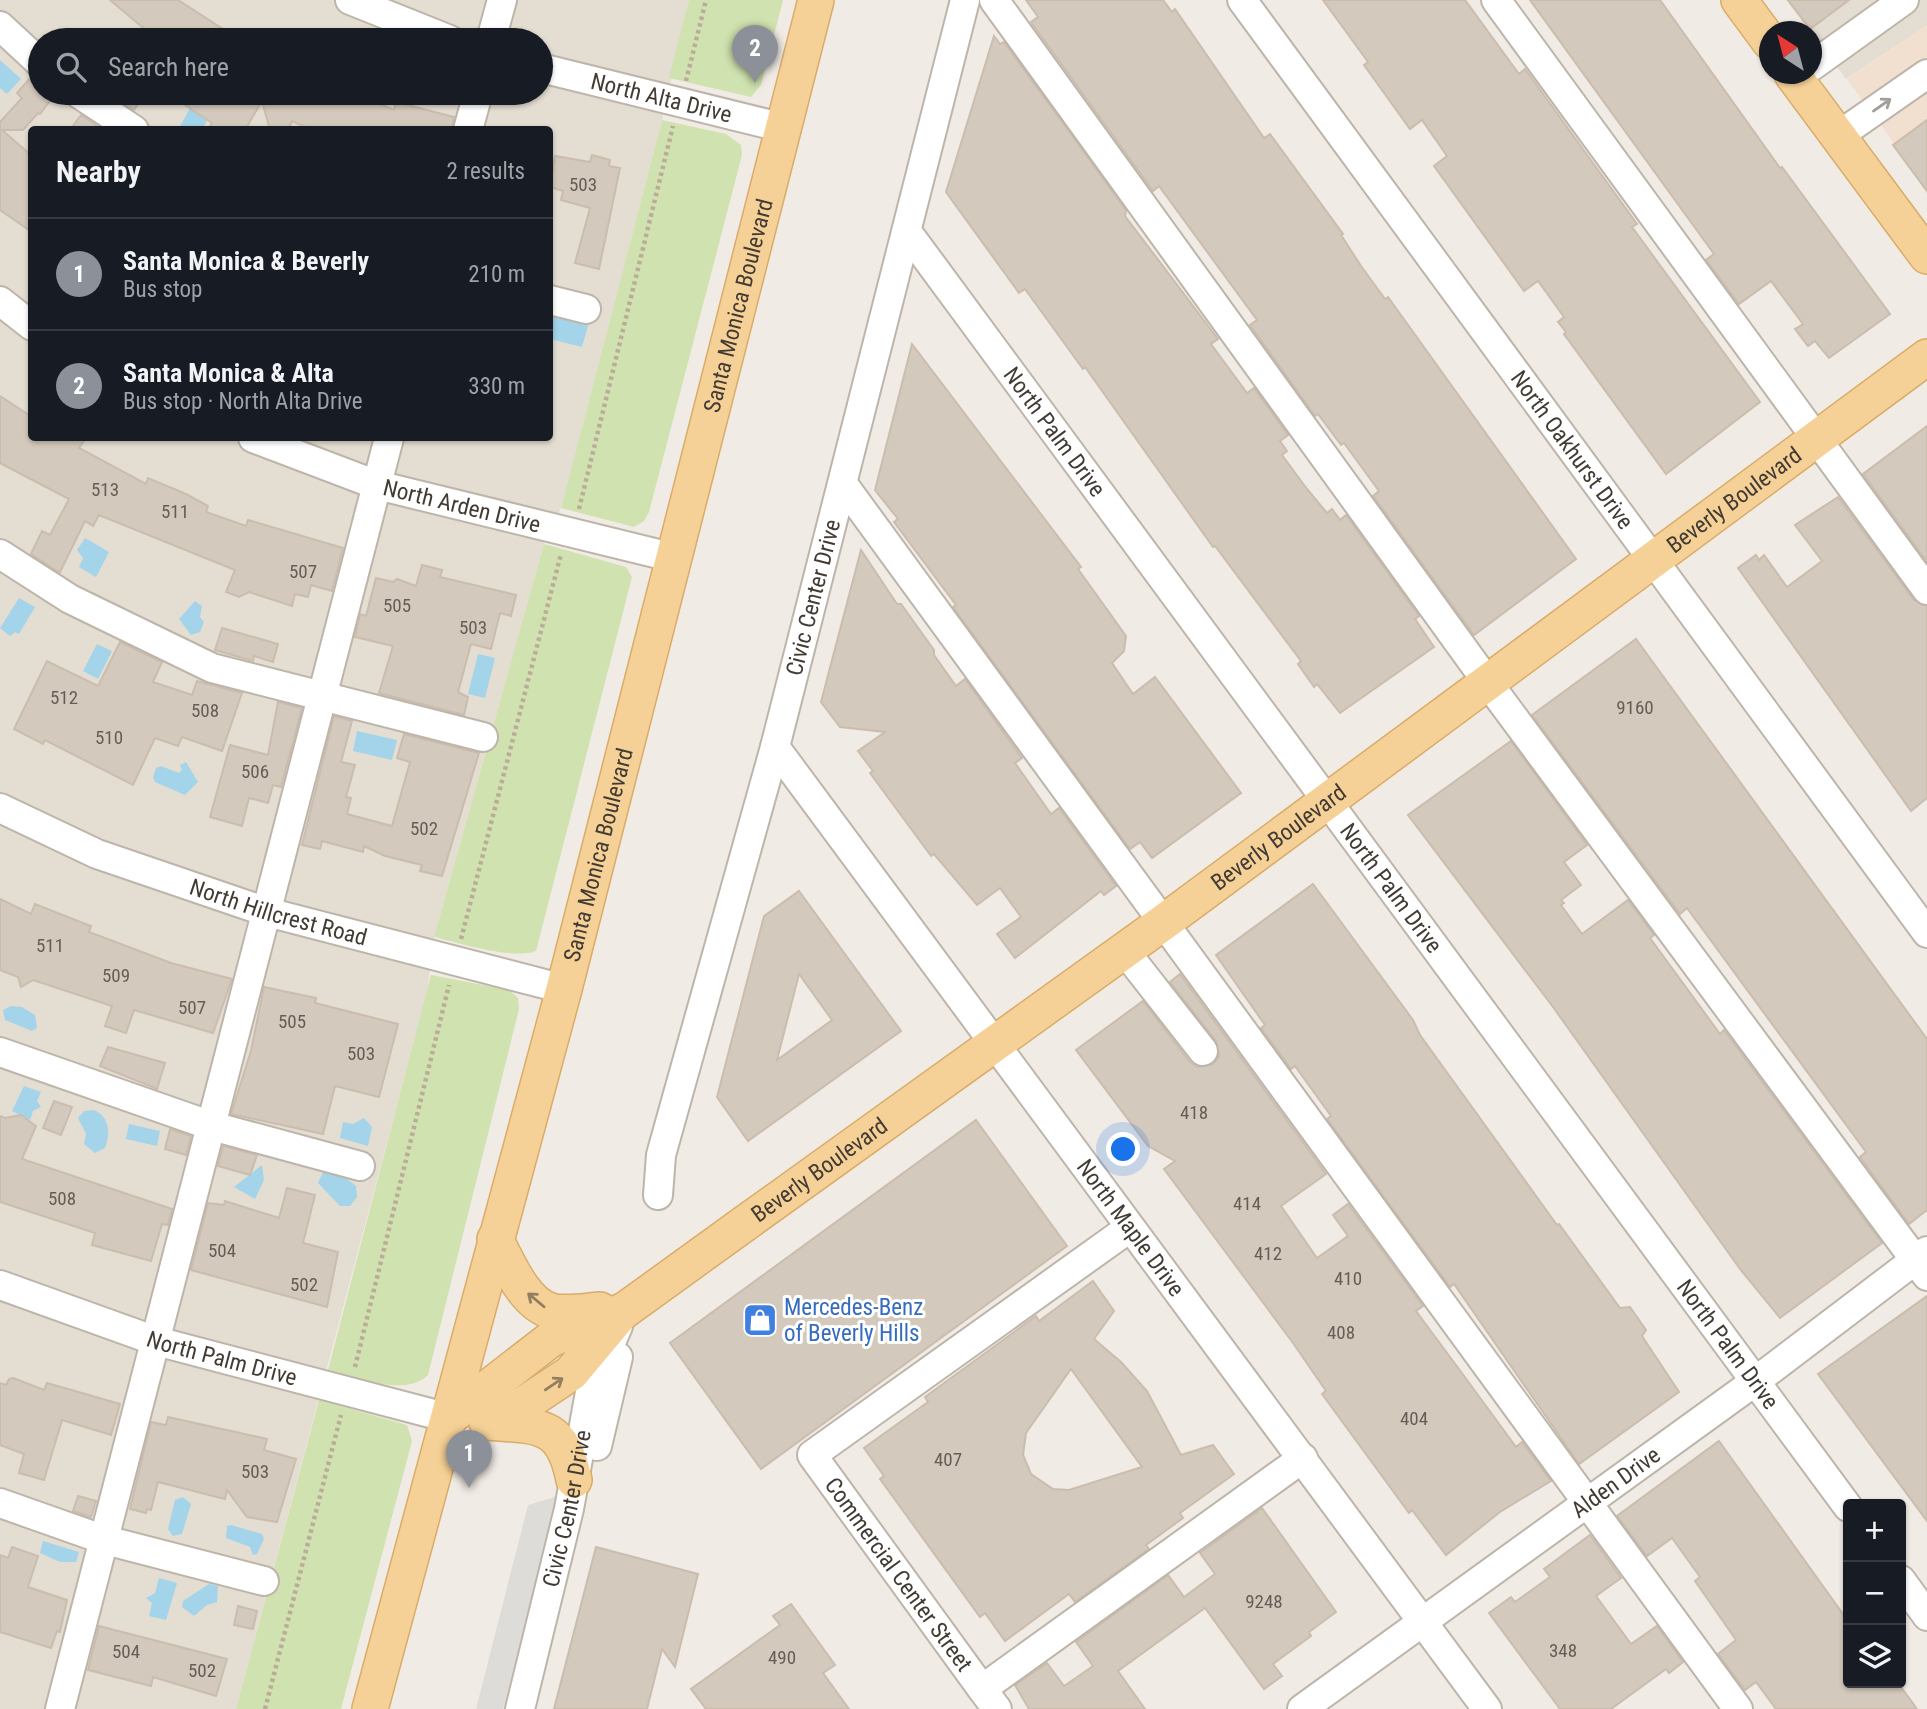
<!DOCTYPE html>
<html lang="en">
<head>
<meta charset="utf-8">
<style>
	body { margin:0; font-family:"Roboto Condensed",sans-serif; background:#20242c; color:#f1f3f6 }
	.controls { position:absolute; right:21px; bottom:21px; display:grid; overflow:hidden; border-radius:7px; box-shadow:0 2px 5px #0004 }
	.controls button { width:63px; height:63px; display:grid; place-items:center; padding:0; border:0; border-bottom:2px solid #363941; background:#171b24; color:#f1f3f6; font:35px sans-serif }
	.compass { position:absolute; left:1759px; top:21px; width:63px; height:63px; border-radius:50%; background:#171b24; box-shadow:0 2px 5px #0004; rotate:324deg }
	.you { position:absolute; left:1124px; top:1150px; width:24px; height:24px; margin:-18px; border:5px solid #fff; border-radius:50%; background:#1a73e8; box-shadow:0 0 0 10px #1a73e833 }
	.badge { display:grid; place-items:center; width:46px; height:46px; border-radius:50%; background:#8c9099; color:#fff; font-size:23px; font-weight:700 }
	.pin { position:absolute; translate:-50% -58px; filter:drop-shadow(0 2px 4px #0008) }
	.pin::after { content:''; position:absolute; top:37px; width:24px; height:21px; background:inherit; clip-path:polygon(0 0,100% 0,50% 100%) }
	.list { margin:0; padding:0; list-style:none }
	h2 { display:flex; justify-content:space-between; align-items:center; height:91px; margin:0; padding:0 28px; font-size:30px }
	h2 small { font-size:23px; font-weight:400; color:#9ea1a6 }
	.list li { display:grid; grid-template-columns:46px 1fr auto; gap:21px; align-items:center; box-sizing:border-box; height:112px; padding:0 28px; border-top:2px solid #363941 }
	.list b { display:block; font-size:26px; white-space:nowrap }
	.list p { margin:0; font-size:23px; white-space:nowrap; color:#9ea1a6 }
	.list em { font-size:23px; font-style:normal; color:#9ea1a6 }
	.icon { flex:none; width:38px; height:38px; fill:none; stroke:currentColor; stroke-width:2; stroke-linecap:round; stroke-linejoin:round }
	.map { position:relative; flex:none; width:1927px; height:1709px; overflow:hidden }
	.search { position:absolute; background:#171b24; box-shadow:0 2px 5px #0004; left:28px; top:28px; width:525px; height:77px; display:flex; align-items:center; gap:18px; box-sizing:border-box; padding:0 24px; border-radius:38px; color:#9ea1a6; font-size:26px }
	.panel { position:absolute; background:#171b24; box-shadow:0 2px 5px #0004; left:28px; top:126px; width:525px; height:315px; border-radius:7px }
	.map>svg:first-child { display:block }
	.residential { fill:#e4ddd2; fill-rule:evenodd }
	.commercial { fill:#f1e0d0 }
	.green { fill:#d0e2af }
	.parking { fill:#dedcd9 }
	.water { fill:#a4d4e9 }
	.building { fill:#d4c9bd; stroke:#cbbdae; stroke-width:2; fill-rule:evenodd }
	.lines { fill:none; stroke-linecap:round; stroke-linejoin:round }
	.minor-casing { stroke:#beb5aa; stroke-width:32 }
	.major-casing { stroke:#d9ac69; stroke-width:38 }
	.path { stroke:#bbac9a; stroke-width:4.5; stroke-dasharray:3.5 3.5; stroke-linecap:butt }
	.minor { stroke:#fff; stroke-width:28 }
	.major { stroke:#f6d197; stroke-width:35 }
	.oneway { stroke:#a09d9a }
	.oneway2 { stroke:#937e61 }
	.labels { text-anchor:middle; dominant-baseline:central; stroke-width:6; stroke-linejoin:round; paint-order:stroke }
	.number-label { font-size:19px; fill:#665e56 }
	.street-label { font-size:23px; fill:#423b34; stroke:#fff }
	.shop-label { font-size:23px; fill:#366cbe; stroke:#fff; text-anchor:start }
</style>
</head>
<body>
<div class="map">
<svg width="1927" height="1709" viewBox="0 0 1927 1709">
	<rect width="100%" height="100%" fill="#f0ebe4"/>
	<!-- residential -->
	<g class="residential">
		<path d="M0,0H689L662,120L561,508L544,544L434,937L427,992L236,1709H0ZM40,40H541V93H40ZM32,130H550V438H32Z"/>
		<path d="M1786,0H1927V25L1846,79Z"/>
	</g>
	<!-- commercial -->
	<path class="commercial" d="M1927,25V188L1847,79Z"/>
	<!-- green -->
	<g class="green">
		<path d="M689,0H783L761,85L751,97L669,78Z"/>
		<path d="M662,120L726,134L741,145L742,155L649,512L644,521L634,527L561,508Z"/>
		<path d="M544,544L626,567L632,577L536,951C512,960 460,943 434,937Z"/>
		<path d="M431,975L509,990L518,998L519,1009L428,1375C405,1398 356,1376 328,1370Z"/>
		<path d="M319,1400L407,1425L412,1441L341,1709H236Z"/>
	</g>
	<!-- parking -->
	<path class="parking" d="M558,1496L503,1709H476L528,1505Z"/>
	<!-- water -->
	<g class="water">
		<path d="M0,60L21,79L7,94L0,88Z"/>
		<path d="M195,99L213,110L202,129L178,130Z"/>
		<path d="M550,312L589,322L582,347L550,339Z"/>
		<path d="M85,538L109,552L96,577L79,567L83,558L77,550Z"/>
		<path d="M19,598L35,607L19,634L15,632L10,636L0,628Z"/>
		<path d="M195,601L202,606L200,617L204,622L200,632L191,635L179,619Z"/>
		<path d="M97,644L112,651L98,679L83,671Z"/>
		<path d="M478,654L495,658L485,698L468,694Z"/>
		<path d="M357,731L397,740L392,760L353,751Z"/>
		<path d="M186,762L198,782L185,795L155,782L153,777L156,768L161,766L179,773L182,770L180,765Z"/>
		<path d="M11,1006L22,1007L35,1015L37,1028L32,1031L5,1020L3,1010Z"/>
		<path d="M24,1086L41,1092L37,1101L41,1107L33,1111L30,1120L12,1111Z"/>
		<path d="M93,1110C109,1115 111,1133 105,1148L95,1153L84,1144L86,1134L78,1118L84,1111Z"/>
		<path d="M364,1118L372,1127L368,1146L340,1138L343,1122L353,1124Z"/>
		<path d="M129,1124L160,1131L157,1146L126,1139Z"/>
		<path d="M262,1165L264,1180L255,1199L234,1187Z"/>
		<path d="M334,1169L356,1186L357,1197L350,1206H340L318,1183L324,1170Z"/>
		<path d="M183,1497L191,1504L182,1534L173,1536L168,1529L175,1500Z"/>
		<path d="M231,1525L262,1534L264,1539L257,1554L253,1555L250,1547L226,1538L227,1526Z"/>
		<path d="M43,1541L79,1552L76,1562H60L40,1553Z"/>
		<path d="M159,1578L177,1583L166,1620L149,1616L152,1603L146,1598L155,1593Z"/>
		<path d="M209,1584L218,1586L217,1602L207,1605L194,1616L182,1607L183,1601Z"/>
	</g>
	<!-- building -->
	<g class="building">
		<path d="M110,0H178L240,40H139L147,31Z"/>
		<path d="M1026,0H1163L1172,12L1175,9L1264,138L1270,134L1343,234L1341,235L1361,266L1385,299L1388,297L1576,559L1474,635L1373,496L1379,491L1344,443L1341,445L1318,414L1315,416L1250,325L1257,320L1159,186L1153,191L1031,22L1038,17Z"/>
		<path d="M1323,0H1465L1519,74L1525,69L1637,224L1632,227L1760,402L1666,474L1564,334L1566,332L1558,322L1564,317L1538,281L1524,291L1434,166L1447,156L1422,120L1410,129L1364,65L1368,62Z"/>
		<path d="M1530,0H1660L1780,168L1782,167L1890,314L1829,358L1815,341L1808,346L1795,329L1803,324L1771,281L1739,304L1706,260L1714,254Z"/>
		<path d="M1788,0H1849L1810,29Z"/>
		<path d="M994,36L1000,44L1004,42L1126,210L1125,216L1218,339L1211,344L1247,393L1254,388L1288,435L1280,441L1287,451L1282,455L1307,489L1327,513L1332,509L1340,520L1346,515L1419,616L1415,619L1434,647L1340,713L1317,684L1314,687L1298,664L1301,661L1215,546L1213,547L1085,367L1083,369L1025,289L1019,293L946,192Z"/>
		<path d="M31,77L40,79V93H56L40,114L38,113L23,130H2L32,156V232L0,210V122L22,98L17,93Z"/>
		<path d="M108,93H145L134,110Z"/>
		<path d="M167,93H353L394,110L396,102L454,117L452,130H312L292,121L288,130H270L262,101L245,130H208L212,123Z"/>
		<path d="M81,115L103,130H70Z"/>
		<path d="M1927,120V191L1893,145Z"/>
		<path d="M592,155L610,160L609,166L620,168L599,269L575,263L590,208L561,200L563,191L550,187L555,156L590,162Z"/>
		<path d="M912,344L1081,567L1078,569L1126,636L1124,651L1112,663L1133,694L1155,677L1241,793L1152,858L1140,842L1130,849L953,607L956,605L894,522L898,519L875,490Z"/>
		<path d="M0,396L32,417V438H86L79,448L146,484L148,478L186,494L208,506L206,512L246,526L248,520L343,548L332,591L311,585L308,597L295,594L292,606L249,592L239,597L226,592L235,570L99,515L93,526L85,521L60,572L57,571L31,554L42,531L50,535L69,499L0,463Z"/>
		<path d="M1927,426V562L1863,474Z"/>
		<path d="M1838,497L1914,600L1927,606V798L1911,811L1738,568L1756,555L1759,560L1764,555L1787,587L1822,561L1795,525Z"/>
		<path d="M861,550L897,604H901L934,650V655L956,686L965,679L1022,758L1015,763L1051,814L1059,808L1116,886L1104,895L1101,891L1015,958L997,934L1021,917L1000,888L977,905L934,854L931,856L870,773L873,771L858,751L885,732L840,727L821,702Z"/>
		<path d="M422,565L442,570L440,577L516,595L511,616L500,613L491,649L471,644L458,692L468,697L464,715L379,693L393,646L355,637L360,614L366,616L376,578L393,582L397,579L416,586Z"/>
		<path d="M222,628L278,644L273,662L254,656L253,661L215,650Z"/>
		<path d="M1636,639L1927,1039V1210L1909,1224L1860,1157L1866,1152L1687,908L1680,914L1532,715Z"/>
		<path d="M120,642L162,662L153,682L192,695L197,681L242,693L222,751L182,737L178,746L155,738L133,785L45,740L43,744L14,729L47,661L98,686Z"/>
		<path d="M278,702L302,708L281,787L273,785L268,803L249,798L242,826L210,817L230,745L268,755Z"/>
		<path d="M334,716L352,721L341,762L355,765L346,797L351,798L347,814L392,826L410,762L397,758L404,734L479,753L442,876L420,871L422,865L385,856L364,846L363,852L322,841L320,849L302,845Z"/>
		<path d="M1511,741L1587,845L1564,862L1581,885L1561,900L1564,903L1561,905L1582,934L1628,900L1654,935L1650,938L1720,1034L1724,1030L1882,1243L1780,1318L1740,1269L1553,1007L1408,815Z"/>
		<path d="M1313,884L1413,1020L1420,1035L1557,1225L1559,1224L1620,1308L1630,1307L1646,1330L1642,1336L1679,1392L1579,1464L1454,1284L1450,1287L1327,1119L1331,1116L1295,1066L1291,1069L1261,1028L1265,1025L1216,955Z"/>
		<path d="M799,891L901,1031L748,1141L717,1097L764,916ZM799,974L832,1020L777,1060Z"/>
		<path d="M0,899L31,914L35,904L91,926L89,932L171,963L232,979L213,1033L134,1010L126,1033L105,1026L112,1006L33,980L21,987L18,977L0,970Z"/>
		<path d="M1180,974L1326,1174L1281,1206L1317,1258L1348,1236L1333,1215L1348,1204L1423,1306L1416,1311L1467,1380L1516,1447L1522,1442L1551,1481L1500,1512L1446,1555L1412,1510L1409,1513L1322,1394L1326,1391L1293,1343L1164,1169L1175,1161L1148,1146L1076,1050L1143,1001L1190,1062L1197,1067L1213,1064L1219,1057L1216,1041L1170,982Z"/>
		<path d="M264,987L316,998L315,1003L398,1024L379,1097L335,1086L323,1134L231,1114L251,1051Z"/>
		<path d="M108,1047L165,1063L157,1089L100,1066Z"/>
		<path d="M54,1101L72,1107L61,1135L43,1128Z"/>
		<path d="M21,1115L36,1126L22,1159L172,1209L168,1225L162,1224L151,1261L92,1245L95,1233L0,1202V1116L5,1118Z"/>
		<path d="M976,1120L1067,1246L761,1469L670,1343Z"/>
		<path d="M170,1129L191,1136L186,1155L165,1149Z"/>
		<path d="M223,1146L257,1155L250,1175L218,1166Z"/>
		<path d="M287,1188L315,1195L303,1243L338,1252L327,1307L191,1270L208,1203L224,1205L225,1201L279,1218Z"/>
		<path d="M1093,1281L1114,1311L1094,1339L1121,1362L1147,1391L1181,1455L1213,1445L1234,1474L1180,1513L1183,1518L1146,1545L1149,1549L1075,1602L1069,1594L1005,1641L985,1613L980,1617L880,1479L884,1476L864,1448L928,1402L925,1397L1036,1316L1039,1321ZM1071,1369L1142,1467L1069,1490L1053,1489L1031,1474L1023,1455L1026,1433Z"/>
		<path d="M1927,1296V1521L1818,1374Z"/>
		<path d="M13,1378L44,1390L47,1383L120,1404L111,1435L62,1420L44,1480L19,1473L24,1454L0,1445V1383L6,1385L9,1379Z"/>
		<path d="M168,1417L267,1439L264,1450L296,1459L277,1522L247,1517L227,1490L225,1499L158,1482L151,1510L147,1509L146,1513L130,1509L151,1422L166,1425Z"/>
		<path d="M1719,1441L1848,1621V1683H1898L1917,1709H1776L1756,1682L1745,1690L1718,1654L1736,1640L1695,1581L1700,1577L1672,1538L1647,1556L1617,1516Z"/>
		<path d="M78,1496L96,1501L91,1517L73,1511Z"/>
		<path d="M1262,1508L1336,1612L1309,1632L1311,1636L1273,1664L1282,1676L1264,1689L1205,1608L1118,1671L1145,1709H1029L1015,1685L1047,1663L1064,1686L1093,1666L1076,1642L1168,1575L1184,1597L1215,1574L1200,1553Z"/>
		<path d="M1590,1535L1621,1578L1596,1596L1631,1644L1657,1626L1683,1662L1669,1673L1666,1669L1611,1709H1560L1489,1613L1511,1597L1515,1602L1550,1577L1544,1569Z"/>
		<path d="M12,1547L38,1556L28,1587L67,1600L60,1632L57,1631L51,1648L0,1632V1555L8,1558Z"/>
		<path d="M596,1547L698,1574L675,1667L662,1649L647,1709H554Z"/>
		<path d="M791,1604L835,1665L823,1673L849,1709H706L691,1689L780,1625L773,1616Z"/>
		<path d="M238,1606L257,1611L253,1629L234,1625Z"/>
		<path d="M99,1626L227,1659L216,1696L153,1677L151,1686L88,1670Z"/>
	</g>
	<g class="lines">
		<!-- minor casing -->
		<g class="minor-casing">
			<g id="minor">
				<path d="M350,0L450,40"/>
				<path d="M994,0L1488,683L1927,1276"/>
				<path id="s1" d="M1242,0L1927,933"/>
				<path d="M1496,0L1927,590"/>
				<path d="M0,26L40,63"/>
				<path d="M491,40L502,0"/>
				<path d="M1812,66L1904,0"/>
				<path id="s2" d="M541,68L784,128"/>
				<path d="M78,93L134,130"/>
				<path d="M468,130L478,93"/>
				<path d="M1838,136L1927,74"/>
				<path id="s3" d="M908,233L1848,1507"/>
				<path d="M550,300L586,309"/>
				<path d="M0,301L32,326"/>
				<path id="s4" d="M253,438L377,485L675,558"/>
				<path d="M843,484L1738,1709"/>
				<path d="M0,554L70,599L212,668L483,737"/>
				<path id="s5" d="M775,747L1487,1709"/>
				<path id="s6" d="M0,808L97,854L267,912L564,989"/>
				<path d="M1124,950L1203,1051"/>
				<path d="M0,1052L212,1126L360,1166"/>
				<path id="s7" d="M658,1195L661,1155L775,747L965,0"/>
				<path id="s8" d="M1128,1229L812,1455L982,1689L1303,1458"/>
				<path id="s9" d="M0,1285L156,1341L449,1418"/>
				<path d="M597,1446L618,1357"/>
				<path d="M0,1503L105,1540L264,1581"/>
				<path d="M1901,1580L1927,1616"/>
				<path d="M982,1689L997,1709"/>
				<path d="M60,1709L389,438"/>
				<path id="s10" d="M520,1709L569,1509L590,1392L618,1326"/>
				<path id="s11" d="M1302,1709L1757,1380L1927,1251"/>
			</g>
		</g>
		<!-- major casing -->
		<g class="major-casing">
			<g id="major">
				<path d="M1739,0L1770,42"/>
				<path d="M1792,74L1927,256"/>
				<path d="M495,1239C508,1262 523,1303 551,1311C564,1315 586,1311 600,1310"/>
				<path id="s12" d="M449,1418L551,1339L625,1310L744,1224L1164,922L1927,357"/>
				<path d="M487,1422C538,1426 563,1422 574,1480"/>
				<path d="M497,1422L571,1373L622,1312"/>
				<path id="s13" d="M370,1709L564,989L816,0"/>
			</g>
		</g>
		<!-- path -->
		<g class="path">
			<path d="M686,81L706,0"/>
			<path d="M579,509L673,126"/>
			<path d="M461,939L561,554"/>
			<path d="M355,1367L449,985"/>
			<path d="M265,1709L341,1415"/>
		</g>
		<!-- minor -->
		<use href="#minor" class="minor"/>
		<!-- major -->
		<use href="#major" class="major"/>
	</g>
	<!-- one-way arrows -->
	<defs><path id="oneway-shaft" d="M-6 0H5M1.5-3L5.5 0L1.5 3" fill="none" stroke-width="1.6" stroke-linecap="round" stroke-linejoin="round" transform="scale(1.75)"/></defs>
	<use class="oneway" href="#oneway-shaft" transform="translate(1882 105) rotate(-35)"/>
	<g class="oneway2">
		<use href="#oneway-shaft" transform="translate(536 1300) rotate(-140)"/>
		<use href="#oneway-shaft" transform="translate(554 1384) rotate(-34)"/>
	</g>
	<!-- icons -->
	<defs>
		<g id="shop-square" transform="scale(1.75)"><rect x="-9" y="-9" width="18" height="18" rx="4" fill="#3f7fe0" stroke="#fff"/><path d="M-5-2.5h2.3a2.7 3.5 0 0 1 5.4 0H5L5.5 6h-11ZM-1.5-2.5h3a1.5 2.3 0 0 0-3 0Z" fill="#fff"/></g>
	</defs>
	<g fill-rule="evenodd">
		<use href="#shop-square" x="760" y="1320"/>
	</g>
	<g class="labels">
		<!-- number labels -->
		<g class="number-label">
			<text x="583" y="184">503</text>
			<text x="105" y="489">513</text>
			<text x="175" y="511">511</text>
			<text x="303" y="571">507</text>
			<text x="397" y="605">505</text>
			<text x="473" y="627">503</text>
			<text x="64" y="697">512</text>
			<text x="1635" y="707">9160</text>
			<text x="205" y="710">508</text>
			<text x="109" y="737">510</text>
			<text x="255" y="771">506</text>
			<text x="424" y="828">502</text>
			<text x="50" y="945">511</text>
			<text x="116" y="975">509</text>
			<text x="192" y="1007">507</text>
			<text x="292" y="1021">505</text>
			<text x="361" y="1053">503</text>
			<text x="1194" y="1112">418</text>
			<text x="62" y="1198">508</text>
			<text x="1247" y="1203">414</text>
			<text x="222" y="1250">504</text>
			<text x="1268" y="1253">412</text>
			<text x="1348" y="1278">410</text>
			<text x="304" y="1284">502</text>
			<text x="1341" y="1332">408</text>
			<text x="1414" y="1418">404</text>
			<text x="948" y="1459">407</text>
			<text x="255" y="1471">503</text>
			<text x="1264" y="1601">9248</text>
			<text x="1563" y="1650">348</text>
			<text x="126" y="1651">504</text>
			<text x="782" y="1657">490</text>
			<text x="202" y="1670">502</text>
		</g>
		<!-- street labels -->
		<g class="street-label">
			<text stroke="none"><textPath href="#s2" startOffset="124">North Alta Drive</textPath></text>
			<text stroke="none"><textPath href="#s13" startOffset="1451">Santa Monica Boulevard</textPath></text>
			<text stroke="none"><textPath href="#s3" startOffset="247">North Palm Drive</textPath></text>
			<text stroke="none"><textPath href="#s1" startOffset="558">North Oakhurst Drive</textPath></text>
			<text stroke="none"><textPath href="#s12" startOffset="1582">Beverly Boulevard</textPath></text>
			<text stroke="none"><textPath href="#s4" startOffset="220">North Arden Drive</textPath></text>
			<text stroke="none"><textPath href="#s7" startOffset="618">Civic Center Drive</textPath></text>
			<text stroke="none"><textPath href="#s12" startOffset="1015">Beverly Boulevard</textPath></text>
			<text stroke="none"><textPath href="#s13" startOffset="884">Santa Monica Boulevard</textPath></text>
			<text stroke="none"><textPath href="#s3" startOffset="814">North Palm Drive</textPath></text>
			<text stroke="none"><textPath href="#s6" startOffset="298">North Hillcrest Road</textPath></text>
			<text stroke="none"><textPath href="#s12" startOffset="448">Beverly Boulevard</textPath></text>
			<text stroke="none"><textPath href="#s5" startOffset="598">North Maple Drive</textPath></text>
			<text stroke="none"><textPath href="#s3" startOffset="1381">North Palm Drive</textPath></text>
			<text stroke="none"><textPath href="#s9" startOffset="234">North Palm Drive</textPath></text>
			<text stroke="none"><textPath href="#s11" startOffset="387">Alden Drive</textPath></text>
			<text stroke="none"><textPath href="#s10" startOffset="206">Civic Center Drive</textPath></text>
			<text stroke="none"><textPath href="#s8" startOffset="536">Commercial Center Street</textPath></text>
		</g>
		<!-- shop labels -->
		<g class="shop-label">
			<text x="784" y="1307">Mercedes-Benz<tspan x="784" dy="26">of Beverly Hills</tspan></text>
		</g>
	</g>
</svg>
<div class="controls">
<button>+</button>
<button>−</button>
<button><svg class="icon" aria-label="layers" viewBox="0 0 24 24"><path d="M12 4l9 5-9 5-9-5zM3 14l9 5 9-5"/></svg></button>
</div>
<svg class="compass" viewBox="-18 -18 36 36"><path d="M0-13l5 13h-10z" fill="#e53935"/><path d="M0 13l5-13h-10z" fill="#9ea1a6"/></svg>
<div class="you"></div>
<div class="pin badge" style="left:469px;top:1488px">1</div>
<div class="pin badge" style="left:755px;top:83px">2</div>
<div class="search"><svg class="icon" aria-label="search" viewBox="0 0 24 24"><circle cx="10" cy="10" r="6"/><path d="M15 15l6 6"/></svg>Search here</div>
<section class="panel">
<h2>Nearby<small>2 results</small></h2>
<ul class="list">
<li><span class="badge">1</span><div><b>Santa Monica &amp; Beverly</b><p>Bus stop</p></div><em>210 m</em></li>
<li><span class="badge">2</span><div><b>Santa Monica &amp; Alta</b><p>Bus stop · North Alta Drive</p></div><em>330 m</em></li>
</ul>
</section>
</div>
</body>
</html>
